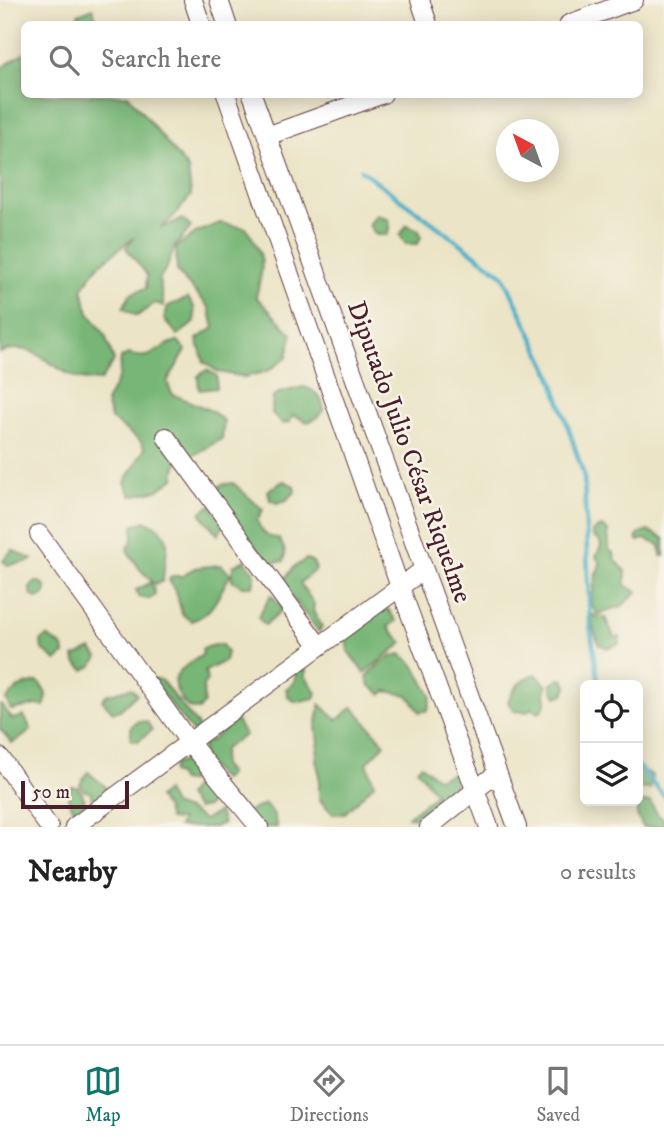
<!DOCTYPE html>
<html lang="en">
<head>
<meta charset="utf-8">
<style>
	body { margin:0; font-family:"IM FELL DW Pica",serif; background:#f6f6f6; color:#222 }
	.controls { position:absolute; right:21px; bottom:21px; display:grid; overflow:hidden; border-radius:10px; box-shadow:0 4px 18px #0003 }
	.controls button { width:63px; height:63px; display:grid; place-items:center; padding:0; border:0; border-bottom:2px solid #e0e0e0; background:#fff; color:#222; font:35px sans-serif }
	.compass { position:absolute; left:496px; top:119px; width:63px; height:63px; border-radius:50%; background:#fff; box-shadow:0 4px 18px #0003; rotate:319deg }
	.scale { position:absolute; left:21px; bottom:18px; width:108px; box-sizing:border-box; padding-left:7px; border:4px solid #4a1f2b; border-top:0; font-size:19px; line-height:24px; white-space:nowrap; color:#4a1f2b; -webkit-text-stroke:5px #f7f3e8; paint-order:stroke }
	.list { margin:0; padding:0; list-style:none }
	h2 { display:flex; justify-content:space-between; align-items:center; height:91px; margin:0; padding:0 28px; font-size:30px }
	h2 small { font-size:23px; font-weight:400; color:#767676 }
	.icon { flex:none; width:38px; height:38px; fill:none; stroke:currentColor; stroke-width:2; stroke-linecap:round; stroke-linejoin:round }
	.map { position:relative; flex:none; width:664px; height:827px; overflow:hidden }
	.search { position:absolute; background:#fff; box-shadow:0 4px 18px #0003; left:21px; right:21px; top:21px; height:77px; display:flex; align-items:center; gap:18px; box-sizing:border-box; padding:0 24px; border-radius:10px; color:#767676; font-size:26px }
	.sheet { height:217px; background:#fff }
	nav { display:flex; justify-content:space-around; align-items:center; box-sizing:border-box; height:98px; border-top:2px solid #e0e0e0; background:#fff; font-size:19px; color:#767676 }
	nav a { display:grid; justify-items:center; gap:4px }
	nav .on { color:#0f766e }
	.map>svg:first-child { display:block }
	.forest { fill:#77b676; stroke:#606a50; stroke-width:2 }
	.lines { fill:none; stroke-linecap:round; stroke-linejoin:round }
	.stream { stroke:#48aec7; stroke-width:4.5 }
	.minor-casing { stroke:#623d42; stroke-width:20 }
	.minor { stroke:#fff; stroke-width:18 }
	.labels { text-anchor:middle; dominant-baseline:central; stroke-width:5; stroke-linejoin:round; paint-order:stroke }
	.street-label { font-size:26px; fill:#4a1f2b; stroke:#f7f3e8 }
</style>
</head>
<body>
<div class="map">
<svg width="664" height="827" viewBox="0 0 664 827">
	<rect width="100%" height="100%" fill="#f7f3e8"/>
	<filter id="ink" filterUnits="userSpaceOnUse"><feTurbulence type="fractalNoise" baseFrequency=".0143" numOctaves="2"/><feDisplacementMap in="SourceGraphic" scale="14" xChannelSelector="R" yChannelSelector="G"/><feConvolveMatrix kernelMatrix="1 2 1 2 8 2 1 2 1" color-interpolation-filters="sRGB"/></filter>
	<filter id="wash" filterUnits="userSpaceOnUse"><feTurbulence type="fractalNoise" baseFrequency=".00686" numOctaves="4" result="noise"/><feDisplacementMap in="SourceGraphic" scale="28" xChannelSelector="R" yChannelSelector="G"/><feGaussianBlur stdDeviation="1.57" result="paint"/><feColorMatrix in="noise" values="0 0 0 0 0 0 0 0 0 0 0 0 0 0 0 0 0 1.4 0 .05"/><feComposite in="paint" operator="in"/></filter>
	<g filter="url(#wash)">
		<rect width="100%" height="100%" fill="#ebe4c6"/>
		<!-- forest -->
		<g class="forest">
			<path d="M93,8L97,24H80L78,14Z"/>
			<path d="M24,53V94L128,95L188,169L191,195L177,213L161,228L182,219L191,227L175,246L167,267L159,279L164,306L155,303L137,316L123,308L130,294L146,288L147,275L126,248L134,237L98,266L82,289L89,313L105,335L114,361L100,381C93,380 84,380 77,378C51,369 32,338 0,353V69Z"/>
			<path d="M376,215L389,220L390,227L387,235H376L369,225Z"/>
			<path d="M220,223L246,228C266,257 264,263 256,297L292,334L287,357L268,371L245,377L218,372L204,362L197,339L214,328L209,307L177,272L176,247L197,232Z"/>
			<path d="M407,225L419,230L421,237L418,244H406L400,235Z"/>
			<path d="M188,298L194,307L195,322L178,335L164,319L168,306Z"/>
			<path d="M178,341L186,350L167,382L172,394L212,411L224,421L222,439L194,455L186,453L176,465L174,478L158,490L131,496L125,482L145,448L140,441L111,419L106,402L119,377L121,358L129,354C154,363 155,346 178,341Z"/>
			<path d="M207,370L217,376L216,388L199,390L198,376Z"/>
			<path d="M303,387C315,390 321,396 324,409L317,418L308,422L293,415L290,422L282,424L272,413L273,397L279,393Z"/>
			<path d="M284,481L294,486L295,492L285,501L277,503L270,500L268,490Z"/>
			<path d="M233,483L263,510L257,520C261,531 266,538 278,538C283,546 287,551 284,561L267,563L216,491L221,485Z"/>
			<path d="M211,505L224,525L218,535L200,513Z"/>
			<path d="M145,521C180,533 163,554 163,581L154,584L140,569L127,550L133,539V526Z"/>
			<path d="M604,527L608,531L609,550L614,553L615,559L626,572L625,585L637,592L620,608H614L598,615L591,605L596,573L599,568L600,562L596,557L601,546L599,540L594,538L592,532L597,528Z"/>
			<path d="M648,531L664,538V556H661L660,545L644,539L638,541L636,539L639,534Z"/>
			<path d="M12,550L32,559L30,561L8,565L3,561Z"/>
			<path d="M307,559L313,562L316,569L300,583L314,604L313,611L322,626L319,632L281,583L294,567Z"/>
			<path d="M245,560L255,574L253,586H242L232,580L233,566Z"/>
			<path d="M220,565L231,574C219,592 215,614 191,621L182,614L177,595L169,580L172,576H183L194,568Z"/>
			<circle cx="38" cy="590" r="8"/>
			<path d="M150,583L154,588L155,595L150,599L139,597L136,590Z"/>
			<path d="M271,595L283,609L265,625L258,617Z"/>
			<path d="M388,609L396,621L388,627L403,643L364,673L348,651L346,636L375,612Z"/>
			<path d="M592,614L599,618L605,617L614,637H620L619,644L607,648L599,644L592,625Z"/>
			<path d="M47,636L63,647L64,654L56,661L42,649L41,641Z"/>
			<path d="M217,644L222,645L227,652L225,661L205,671L207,681L203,686L204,703L199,710L189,708C181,701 169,682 179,672C185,665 196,660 203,654L202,649Z"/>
			<path d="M91,649L98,657L92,666L84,670L75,662L74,657Z"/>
			<path d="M401,654L414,665L431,696L428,710L420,712L408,695L386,691L382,694L370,686L367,677C377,665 386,657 401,654Z"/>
			<path d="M300,669L306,670L305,676L317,693L315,698L296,702L288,697L286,689L294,683L296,672Z"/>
			<path d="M536,674L547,686L545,693L546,702L542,710L537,712L532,708L526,712L514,711L508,702C514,688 521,678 536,674Z"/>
			<path d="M151,679L161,680L198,726L197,738Z"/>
			<path d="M559,679L564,680L567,686L564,694L557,697L552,690V684Z"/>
			<path d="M38,682C45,690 49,696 44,706L36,705L11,710L6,700C18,687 20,685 38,682Z"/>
			<path d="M131,688L137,694L120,710L113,712L102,700L106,695Z"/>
			<path d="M320,704L337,720L353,707L385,744L367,763L374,784L345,813L333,814L319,799V772L316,760L319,741L316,730Z"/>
			<path d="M0,705H2L12,719L24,716L31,729L24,736L12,743L0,729Z"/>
			<path d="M236,719L245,735L224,749L222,765L229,774L223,780L202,760L203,744L212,740Z"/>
			<path d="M138,721L147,722L152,730L138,741L131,740V727Z"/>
			<path d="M186,761L190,764V781L186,782L181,781L177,775L172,773C172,763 177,763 186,761Z"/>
			<path d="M421,765L437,778L453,773L456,791C441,809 434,822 408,817L436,794L417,769Z"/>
			<path d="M638,768L652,775L650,789L638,788Z"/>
			<path d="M88,772L108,789L111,799L97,805L92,800L91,793L83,790L80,784Z"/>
			<path d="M194,786L208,789L212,801L207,807L197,809L187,796Z"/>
			<path d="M71,787H77C86,797 86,802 81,814L73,808L68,798Z"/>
			<path d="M166,791L173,805L190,811L204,820L219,812L223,823L214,827H178L181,820L169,819L166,809L158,798Z"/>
			<path d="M637,802H650L658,815L664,819V827H643L637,815Z"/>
			<path d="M265,804L273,813L277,827H251L245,813Z"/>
		</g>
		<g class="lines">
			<!-- stream -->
			<g class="stream">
				<path d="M361,170L503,275L551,375L584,476L590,625L599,685"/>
				<path d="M638,766L664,796"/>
			</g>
		</g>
	</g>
	<g filter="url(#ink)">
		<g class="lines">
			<!-- minor casing -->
			<g class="minor-casing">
				<g id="minor">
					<path d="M193,0L201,24"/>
					<path d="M219,0L227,24"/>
					<path d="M420,0L428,24"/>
					<path d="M569,24L634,0"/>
					<path d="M226,94L400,587L489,827"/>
					<path d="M252,94L517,827"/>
					<path d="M267,136L383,94"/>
					<path d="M166,437L319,646"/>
					<path d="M39,534L189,742L259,827"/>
					<path d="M0,757L49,827"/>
					<path d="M74,827L423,570"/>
					<path d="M429,827L497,773"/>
				</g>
			</g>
			<!-- minor -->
			<use href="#minor" class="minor"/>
		</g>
	</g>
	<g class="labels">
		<!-- street labels -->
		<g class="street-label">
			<text transform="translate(409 452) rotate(70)">Diputado Julio César Riquelme</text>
		</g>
	</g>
</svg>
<div class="controls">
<button><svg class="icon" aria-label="locate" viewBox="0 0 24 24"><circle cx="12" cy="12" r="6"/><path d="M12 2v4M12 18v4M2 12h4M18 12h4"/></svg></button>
<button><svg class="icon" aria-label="layers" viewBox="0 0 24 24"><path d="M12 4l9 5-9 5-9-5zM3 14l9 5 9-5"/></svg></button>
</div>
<svg class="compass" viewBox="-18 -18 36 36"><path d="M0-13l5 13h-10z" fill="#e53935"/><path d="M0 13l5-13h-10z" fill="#767676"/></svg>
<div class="scale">50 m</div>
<div class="search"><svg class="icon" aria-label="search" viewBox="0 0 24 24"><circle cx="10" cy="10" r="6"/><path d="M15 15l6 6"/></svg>Search here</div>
</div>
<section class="sheet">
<h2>Nearby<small>0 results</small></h2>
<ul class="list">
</ul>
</section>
<nav>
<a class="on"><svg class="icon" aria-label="map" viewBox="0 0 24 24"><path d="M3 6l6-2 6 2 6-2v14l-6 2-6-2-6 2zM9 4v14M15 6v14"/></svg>Map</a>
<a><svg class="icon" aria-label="directions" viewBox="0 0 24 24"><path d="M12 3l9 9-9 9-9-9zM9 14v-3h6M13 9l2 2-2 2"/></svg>Directions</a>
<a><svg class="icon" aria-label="saved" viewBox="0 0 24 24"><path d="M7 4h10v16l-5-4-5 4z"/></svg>Saved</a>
</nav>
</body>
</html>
